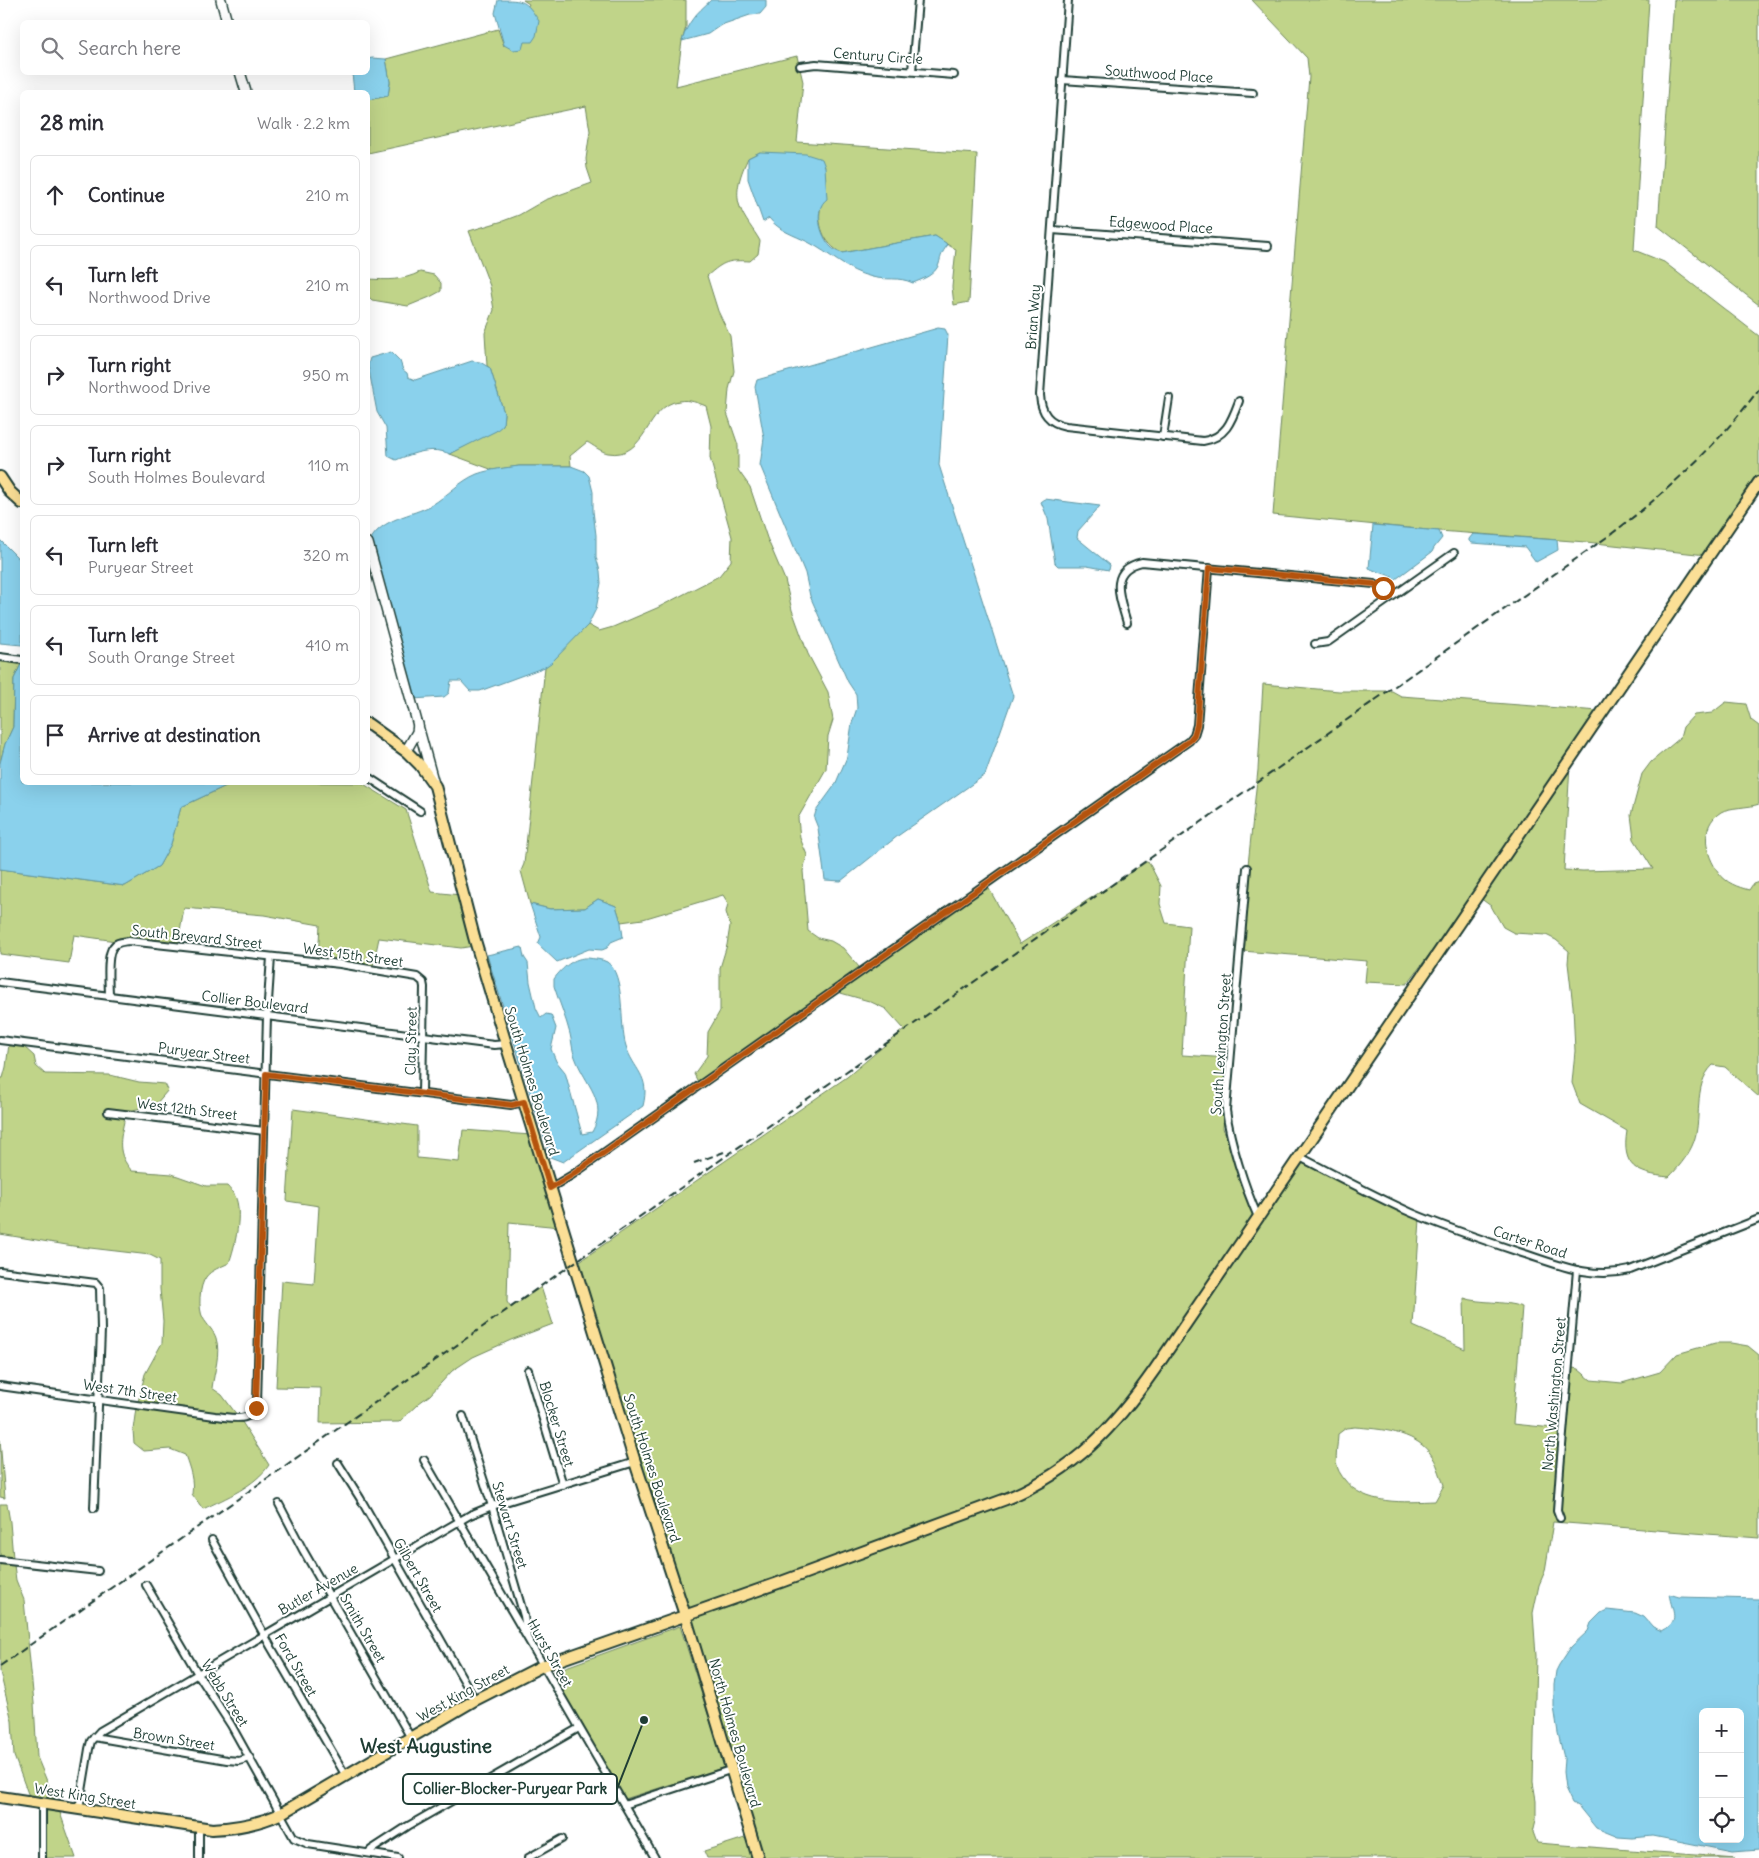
<!DOCTYPE html>
<html lang="en">
<head>
<meta charset="utf-8">
<style>
	body { margin:0; font-family:Delius,sans-serif; background:#f7f7f7; color:#2b2b33 }
	.controls { position:absolute; right:15px; bottom:15px; display:grid; overflow:hidden; border-radius:8px; box-shadow:0 5px 20px #0002 }
	.controls button { width:45px; height:45px; display:grid; place-items:center; padding:0; border:0; border-bottom:1px solid #e1e1e2; background:#fff; color:#2b2b33; font:25px sans-serif }
	.stop { position:absolute; width:15px; height:15px; margin:-11px; border:4px solid #b45309; border-radius:50%; background:#fff }
	.stop.end { background:#b45309; border-color:#fff; box-shadow:0 1px 5px #0008 }
	.list { margin:0; padding:0; list-style:none }
	h2 { display:flex; justify-content:space-between; align-items:center; height:65px; margin:0; padding:0 20px; font-size:21px }
	h2 small { font-size:16px; font-weight:400; color:#7c7c81 }
	.list li { display:grid; grid-template-columns:32px 1fr auto; gap:15px; align-items:center; box-sizing:border-box; height:80px; margin:0 10px 10px; padding:0 10px; border:1px solid #e1e1e2; border-radius:8px }
	.list b { display:block; font-size:19px; white-space:nowrap }
	.list p { margin:0; font-size:16px; white-space:nowrap; color:#7c7c81 }
	.list em { font-size:16px; font-style:normal; color:#7c7c81 }
	.icon { flex:none; width:28px; height:28px; fill:none; stroke:currentColor; stroke-width:2; stroke-linecap:round; stroke-linejoin:round }
	.map { position:relative; flex:none; width:1759px; height:1858px; overflow:hidden }
	.search { position:absolute; background:#fff; box-shadow:0 5px 20px #0002; left:20px; top:20px; width:350px; height:55px; display:flex; align-items:center; gap:12px; box-sizing:border-box; padding:0 18px; border-radius:8px; color:#7c7c81; font-size:19px }
	.panel { position:absolute; background:#fff; box-shadow:0 5px 20px #0002; left:20px; top:90px; width:350px; height:695px; border-radius:8px }
	.map>svg:first-child { display:block }
	.green { fill:#c0d489; stroke:#70885e; fill-rule:evenodd }
	.water { fill:#8ad1ec; stroke:#5f96a2; fill-rule:evenodd }
	.lines { fill:none; stroke-linecap:round; stroke-linejoin:round }
	.minor-casing { stroke:#1f3d34; stroke-width:10 }
	.secondary-casing { stroke:#1f3d34; stroke-width:12 }
	.primary-casing { stroke:#1f3d34; stroke-width:14 }
	.minor { stroke:#fff; stroke-width:6 }
	.secondary { stroke:#fff; stroke-width:9 }
	.primary { stroke:#fbdf96; stroke-width:10 }
	.rail { stroke:#1f3d34; stroke-width:2; stroke-dasharray:8 4; stroke-linecap:butt }
	.route { stroke:#b45309; stroke-width:6 }
	.labels { text-anchor:middle; dominant-baseline:central; stroke-width:4; stroke-linejoin:round; paint-order:stroke }
	.street-label { font-size:14px; fill:#1f3d34; stroke:#fff }
	.district-label { font-size:19px; font-weight:bold; fill:#1f3d34; stroke:#fff }
	.leader { fill:none; stroke:#1f3d34; stroke-width:2 }
	.callout-dot { fill:#1f3d34; stroke:#fff; stroke-width:2 }
	.callout { fill:#fff; stroke:#1f3d34; stroke-width:2 }
	.callout-label { font-size:15px; text-anchor:middle; font-weight:bold; fill:#1f3d34 }
</style>
</head>
<body>
<div class="map">
<svg width="1759" height="1858" viewBox="0 0 1759 1858">
	<rect width="100%" height="100%" fill="#fff"/>
	<filter id="ink" filterUnits="userSpaceOnUse"><feTurbulence type="fractalNoise" baseFrequency=".02" numOctaves="2"/><feDisplacementMap in="SourceGraphic" scale="10" xChannelSelector="R" yChannelSelector="G"/><feConvolveMatrix kernelMatrix="1 2 1 2 8 2 1 2 1" color-interpolation-filters="sRGB"/></filter>
	<g filter="url(#ink)">
		<!-- green -->
		<g class="green">
			<path d="M523,0H686V27L682,41L676,86L797,56L803,82L797,142L977,154L969,302L954,305L952,287L956,249C948,246 943,241 935,236L842,253C824,245 815,222 822,203L760,152L748,158C741,173 734,191 740,207C744,219 754,230 760,241L758,254L750,261C728,260 724,261 707,276L718,311L730,336L734,371L729,389L727,413L738,445V470L750,487L767,538L785,580L792,610L808,654L828,692L833,720L828,736L826,769L798,818L800,838L807,855L803,871L808,931L818,938L831,941L843,948L859,967L808,1005L698,1082L694,1074L707,1056L708,1032L720,1011V968L727,945L730,926L726,912L728,903L723,895L643,919L621,922L616,906L598,899L585,908L550,909L530,904L521,871L524,864L545,667L588,625L599,631L613,627L657,608L719,576L731,561L732,537L710,458L711,426L706,406C698,403 689,399 679,401C646,405 647,460 608,453C601,452 593,445 587,442L570,456L571,466H519L493,470L450,454L503,425L504,413L490,368L487,366L485,333L494,310L490,286L469,231L503,221L519,215L545,200L592,183L587,168L586,159L590,131L586,106L368,153V100L388,96L390,82L386,59L498,29L504,46L529,4Z"/>
			<path d="M1252,0H1649L1634,250L1664,262L1759,336V477L1706,555L1586,542L1439,531L1273,515L1309,77L1307,58Z"/>
			<path d="M1674,0H1759V305L1658,226Z"/>
			<path d="M420,272L434,275L441,283V291L430,297L408,306L372,300L368,296V279C387,280 402,281 420,272Z"/>
			<path d="M0,661L21,664L14,679L13,727L5,744L0,763Z"/>
			<path d="M1263,684L1339,691H1392L1401,696L1599,711L1460,914L1407,984L1365,982L1367,961L1242,951L1250,866L1248,865L1258,770Z"/>
			<path d="M1726,702L1746,704L1751,720L1759,726V804C1749,808 1729,807 1721,812C1699,826 1705,855 1719,873C1726,883 1738,887 1749,890L1753,884L1759,882V1097L1725,1067L1713,1065C1691,1086 1704,1121 1692,1146C1687,1157 1678,1168 1669,1177C1637,1174 1621,1167 1627,1131L1580,1104L1572,1083L1575,1051L1573,1006L1568,963L1569,951L1556,940L1546,935L1514,933L1503,927L1491,906L1480,898L1570,764L1564,870L1583,871L1653,869L1634,839L1631,815L1642,774L1651,762L1680,738L1683,727L1694,715L1712,713Z"/>
			<path d="M242,782L362,783L406,810L432,892L460,895L474,946L461,948L379,938L373,966L318,959L320,925L264,915L184,908L178,944L128,938L116,941L74,935L69,963L0,954V869L125,886L159,866L171,844L181,807L228,785H240Z"/>
			<path d="M1148,861L1161,886L1160,904L1166,923L1189,926L1182,1055L1229,1058L1223,1128L1249,1205L1255,1217L1127,1403L1069,1461L1005,1496L687,1611L577,1263L847,1077L904,1029L886,1009L869,1001L837,992L988,887L1020,944Z"/>
			<path d="M9,1044L23,1046L34,1056L36,1066L45,1074L110,1075L139,1082L165,1084L168,1090L156,1104L129,1111L105,1109V1115L125,1117C120,1140 116,1153 132,1171L172,1174L206,1186H227C230,1189 233,1193 235,1196C243,1212 235,1247 229,1263C221,1267 211,1270 206,1277C199,1286 198,1309 203,1318C207,1325 214,1331 216,1338C221,1354 214,1372 212,1388L222,1395L237,1415L138,1402L145,1374L162,1343L163,1321L160,1289V1260L150,1255L73,1246L0,1234V1078H3L6,1067Z"/>
			<path d="M293,1109L417,1126V1158L459,1162L463,1130L531,1135L560,1227L509,1222L507,1302L511,1308L541,1287L553,1324L511,1340L473,1357L452,1371L430,1395L419,1403L399,1422L320,1423L321,1388L276,1387L282,1281L314,1284L319,1206L287,1201Z"/>
			<path d="M1300,1161L1374,1195L1420,1219L1413,1326L1465,1349L1464,1298C1482,1304 1502,1300 1522,1307L1513,1424L1563,1429L1568,1367L1578,1369L1591,1380L1622,1383L1660,1372L1677,1354L1715,1343H1731L1748,1346L1759,1355V1538L1553,1522L1545,1571L1539,1585L1533,1613L1536,1656L1533,1782L1536,1800V1820L1533,1832L1537,1843L1736,1858H761L689,1617L1006,1502L1092,1450ZM1355,1427C1380,1429 1413,1431 1430,1453C1437,1462 1440,1475 1444,1485L1435,1501C1405,1502 1364,1506 1344,1479C1342,1476 1339,1472 1338,1469C1334,1460 1338,1444 1338,1434L1346,1428Z"/>
			<path d="M136,1408L242,1422L269,1465C255,1486 226,1498 203,1509L192,1494C194,1480 190,1469 185,1455L170,1449L144,1451L134,1443L133,1430Z"/>
			<path d="M0,1440L5,1498L0,1497Z"/>
			<path d="M0,1504H7L10,1522L13,1558L0,1556Z"/>
			<path d="M0,1563L14,1565L16,1580L24,1600L34,1703L37,1757L56,1803L30,1799L14,1756L12,1721L0,1672Z"/>
			<path d="M680,1626L725,1767L625,1799L552,1672Z"/>
			<path d="M45,1807L59,1810L76,1858H46Z"/>
			<path d="M748,1837L755,1858H707L704,1851Z"/>
		</g>
		<!-- water -->
		<g class="water">
			<path d="M498,0C525,0 525,0 539,21L536,36L532,42H524L522,49L513,50L504,45L495,13Z"/>
			<path d="M711,0H766V7L760,14L750,15L721,25L708,34L682,41C688,21 696,14 711,0Z"/>
			<path d="M372,58L386,59L390,82L388,96L368,100V92H354L352,73L368,72V59Z"/>
			<path d="M760,152L806,154L822,159L825,167L827,199C813,209 820,236 831,247C834,250 838,252 842,253L935,236L946,243L947,246C942,252 941,256 939,264C935,275 923,279 913,283C898,276 887,281 872,277C846,271 830,253 808,242C794,235 779,231 769,218L763,222L748,179V158Z"/>
			<path d="M938,328L945,329L948,335L939,465L1013,696L985,775L899,835L841,881L825,880L818,828L814,818L816,811L835,785L847,757L852,723L857,708L856,694L848,682L810,596L805,573L760,465L764,438L755,387L757,380Z"/>
			<path d="M391,352L400,361L403,370L407,373L408,377L415,380L472,361L480,362L490,368L504,413L503,425L496,431L450,454C432,446 414,453 396,460L388,456L386,428L377,412L368,365L370,358Z"/>
			<path d="M519,466H571L584,471L589,476L593,492V511L596,535V557L600,571L601,583L596,609L588,625L551,663L545,667L480,691H470L461,681H451L449,693L444,697L413,699L370,541C381,518 412,516 432,505C448,495 460,481 477,474C491,469 505,468 519,466Z"/>
			<path d="M1045,499L1100,506L1078,531L1077,538L1110,565L1109,570L1087,566H1058L1055,563L1048,519L1041,502Z"/>
			<path d="M1373,525L1439,531L1442,538L1434,548L1432,552L1396,579C1387,573 1378,573 1369,568Z"/>
			<path d="M1473,534L1557,540L1558,550L1536,562L1525,547L1472,543L1469,541V539Z"/>
			<path d="M0,540L22,562V645L0,643Z"/>
			<path d="M21,664H22V782L242,783L240,785H228L181,807L171,844L159,866L125,886L0,869V763L5,744L13,727L14,679Z"/>
			<path d="M598,899L616,906L621,922L623,937L611,942L607,948L602,950L589,949L557,962L538,944L541,937L530,904L550,909L585,908Z"/>
			<path d="M522,947L524,957L528,963L530,982L536,1008L541,1018L546,1014L551,1015L556,1028L551,1049L556,1061L565,1072L582,1134L592,1132C609,1101 585,1085 575,1057C572,1050 572,1042 570,1034C566,1018 559,1002 554,986V979C562,968 574,957 588,958C594,959 602,959 607,962C626,975 619,1025 626,1046C633,1070 651,1075 643,1106L563,1162L550,1157L487,955Z"/>
			<path d="M1669,1594L1679,1597L1759,1599V1850L1733,1852L1653,1836L1633,1838L1618,1837L1596,1828L1579,1807L1572,1803L1565,1788L1563,1772L1564,1758L1558,1733L1554,1707V1685L1556,1671L1559,1665L1571,1647L1588,1631L1591,1623L1601,1613L1607,1610L1635,1613L1644,1617L1653,1627L1662,1631C1681,1621 1672,1612 1669,1594ZM1703,1712H1740V1839H1703Z"/>
		</g>
		<g class="lines">
			<!-- minor casing -->
			<g class="minor-casing">
				<g id="minor">
					<path d="M1068,0L1040,395C1041,413 1049,423 1066,426L1203,441C1226,438 1232,420 1239,401"/>
					<path d="M800,66L816,64L954,75"/>
					<path d="M912,71L918,0"/>
					<path d="M1062,80L1253,93"/>
					<path d="M1052,230L1268,246"/>
					<path d="M1163,437L1169,398"/>
					<path d="M1127,623C1120,598 1107,570 1142,562L1374,584L1383,588L1391,597"/>
					<path d="M1315,644L1328,642L1454,553"/>
					<path d="M0,657L22,660"/>
					<path d="M368,777L420,811"/>
					<path d="M1247,868L1226,1110C1230,1142 1245,1188 1258,1217"/>
					<path d="M0,982L494,1045L506,1044"/>
					<path d="M109,996C109,985 106,955 113,947C116,942 122,942 128,941L340,964L417,977L423,982L424,987L422,1093"/>
					<path d="M0,1040L511,1105L524,1102"/>
					<path d="M108,1112L264,1131"/>
					<path d="M1300,1157C1337,1176 1374,1196 1412,1213C1447,1228 1483,1240 1519,1252C1557,1264 1590,1280 1630,1270L1759,1219"/>
					<path d="M550,1188L572,1175L1189,741L1194,735L1197,725L1209,568"/>
					<path d="M0,1271L96,1283L100,1288L101,1330L94,1508"/>
					<path d="M528,1370L563,1485"/>
					<path d="M0,1386L215,1416C231,1417 252,1424 257,1404L267,1016L271,957"/>
					<path d="M463,1416L492,1506L524,1616L527,1635"/>
					<path d="M424,1460L655,1858"/>
					<path d="M338,1463L360,1498L475,1700"/>
					<path d="M279,1504L303,1550L411,1738"/>
					<path d="M1560,1518L1557,1510L1560,1469L1577,1270"/>
					<path d="M212,1540L271,1647L346,1776"/>
					<path d="M0,1560L98,1571"/>
					<path d="M146,1585L198,1674L231,1725L294,1838L308,1844L398,1858"/>
					<path d="M94,1737L227,1760L239,1761L250,1758"/>
					<path d="M624,1805L730,1770"/>
					<path d="M79,1809L89,1749L91,1741L100,1731L470,1515L492,1506L635,1462"/>
					<path d="M199,1827V1858"/>
					<path d="M368,1853L371,1850L408,1826L579,1728"/>
					<path d="M42,1858V1804"/>
					<path d="M528,1858L562,1839"/>
				</g>
			</g>
			<!-- secondary casing -->
			<g class="secondary-casing">
				<g id="secondary">
					<path d="M221,0L227,22"/>
					<path d="M240,72L246,92"/>
					<path d="M368,543L434,784"/>
					<path d="M406,751L417,732L418,724"/>
				</g>
			</g>
			<!-- primary casing -->
			<g class="primary-casing">
				<g id="primary">
					<path d="M0,477L10,492L22,503"/>
					<path d="M368,724L407,752L420,765L435,786L474,937L506,1044L635,1462L685,1615L758,1858"/>
					<path d="M0,1797L212,1829C236,1828 258,1824 280,1814L475,1700L542,1666L781,1582L1006,1499C1075,1470 1113,1429 1155,1369L1759,482"/>
				</g>
			</g>
			<!-- minor -->
			<use href="#minor" class="minor"/>
			<!-- secondary -->
			<use href="#secondary" class="secondary"/>
			<!-- primary -->
			<use href="#primary" class="primary"/>
			<!-- rail -->
			<g class="rail">
				<path d="M694,1163L724,1152"/>
				<path d="M0,1666L1610,535C1666,493 1718,445 1759,389"/>
			</g>
		</g>
	</g>
	<g class="lines" filter="url(#ink)">
		<!-- route -->
		<path class="route" d="M256,1408L266,1074L512,1105L524,1102L550,1188L572,1175L1189,741L1194,735L1197,725L1209,568L1374,584L1383,588"/>
	</g>
	<g class="labels">
		<!-- street labels -->
		<g class="street-label">
			<text transform="translate(878 56) rotate(4)">Century Circle</text>
			<text transform="translate(1159 74) rotate(4)">Southwood Place</text>
			<text transform="translate(1161 225) rotate(4)">Edgewood Place</text>
			<text transform="translate(1033 317) rotate(-86)">Brian Way</text>
			<text transform="translate(197 937) rotate(6)">South Brevard Street</text>
			<text transform="translate(353 955) rotate(8)">West 15th Street</text>
			<text transform="translate(255 1002) rotate(7)">Collier Boulevard</text>
			<text transform="translate(411 1041) rotate(-89)">Clay Street</text>
			<text transform="translate(1221 1044) rotate(-86)">South Lexington Street</text>
			<text transform="translate(204 1053) rotate(7)">Puryear Street</text>
			<text transform="translate(532 1081) rotate(73)">South Holmes Boulevard</text>
			<text transform="translate(187 1109) rotate(7)">West 12th Street</text>
			<text transform="translate(1530 1242) rotate(18)">Carter Road</text>
			<text transform="translate(130 1391) rotate(8)">West 7th Street</text>
			<text transform="translate(1554 1394) rotate(-85)">North Washington Street</text>
			<text transform="translate(557 1424) rotate(73)">Blocker Street</text>
			<text transform="translate(652 1468) rotate(72)">South Holmes Boulevard</text>
			<text transform="translate(510 1525) rotate(73)">Stewart Street</text>
			<text transform="translate(418 1575) rotate(60)">Gilbert Street</text>
			<text transform="translate(318 1589) rotate(-30)">Butler Avenue</text>
			<text transform="translate(363 1628) rotate(60)">Smith Street</text>
			<text transform="translate(550 1653) rotate(60)">Hurst Street</text>
			<text transform="translate(296 1665) rotate(60)">Ford Street</text>
			<text transform="translate(225 1693) rotate(58)">Webb Street</text>
			<text transform="translate(463 1693) rotate(-29)">West King Street</text>
			<text transform="translate(735 1733) rotate(74)">North Holmes Boulevard</text>
			<text transform="translate(174 1739) rotate(9)">Brown Street</text>
			<text transform="translate(85 1796) rotate(9)">West King Street</text>
		</g>
		<!-- district labels -->
		<g class="district-label">
			<text x="426" y="1746">West Augustine</text>
		</g>
	</g>
	<!-- callouts -->
	<path class="leader" d="M644 1720L617 1789"/>
	<circle class="callout-dot" cx="644" cy="1720" r="5"/>
	<rect class="callout" x="403" y="1774" width="214" height="30" rx="5"/>
	<g class="callout-label">
		<text x="510" y="1794">Collier-Blocker-Puryear Park</text>
	</g>
</svg>
<div class="controls">
<button>+</button>
<button>−</button>
<button><svg class="icon" aria-label="locate" viewBox="0 0 24 24"><circle cx="12" cy="12" r="6"/><path d="M12 2v4M12 18v4M2 12h4M18 12h4"/></svg></button>
</div>
<div class="stop" style="left:1383px;top:588px"></div>
<div class="stop end" style="left:256px;top:1408px"></div>
<div class="search"><svg class="icon" aria-label="search" viewBox="0 0 24 24"><circle cx="10" cy="10" r="6"/><path d="M15 15l6 6"/></svg>Search here</div>
<section class="panel">
<h2>28 min<small>Walk · 2.2 km</small></h2>
<ul class="list">
<li><svg class="icon" aria-label="ahead" viewBox="0 0 24 24"><path d="M12 20V5M6 11l6-6 6 6"/></svg><div><b>Continue</b></div><em>210 m</em></li>
<li><svg class="icon" aria-label="left" viewBox="0 0 24 24"><path d="M17 20v-9H6M10 6l-5 5 5 5"/></svg><div><b>Turn left</b><p>Northwood Drive</p></div><em>210 m</em></li>
<li><svg class="icon" aria-label="right" viewBox="0 0 24 24"><path d="M7 20v-9h11M14 6l5 5-5 5"/></svg><div><b>Turn right</b><p>Northwood Drive</p></div><em>950 m</em></li>
<li><svg class="icon" aria-label="right" viewBox="0 0 24 24"><path d="M7 20v-9h11M14 6l5 5-5 5"/></svg><div><b>Turn right</b><p>South Holmes Boulevard</p></div><em>110 m</em></li>
<li><svg class="icon" aria-label="left" viewBox="0 0 24 24"><path d="M17 20v-9H6M10 6l-5 5 5 5"/></svg><div><b>Turn left</b><p>Puryear Street</p></div><em>320 m</em></li>
<li><svg class="icon" aria-label="left" viewBox="0 0 24 24"><path d="M17 20v-9H6M10 6l-5 5 5 5"/></svg><div><b>Turn left</b><p>South Orange Street</p></div><em>410 m</em></li>
<li><svg class="icon" aria-label="arrive" viewBox="0 0 24 24"><path d="M6 21V4h12l-3 4 3 4H6"/></svg><div><b>Arrive at destination</b></div></li>
</ul>
</section>
</div>
</body>
</html>
